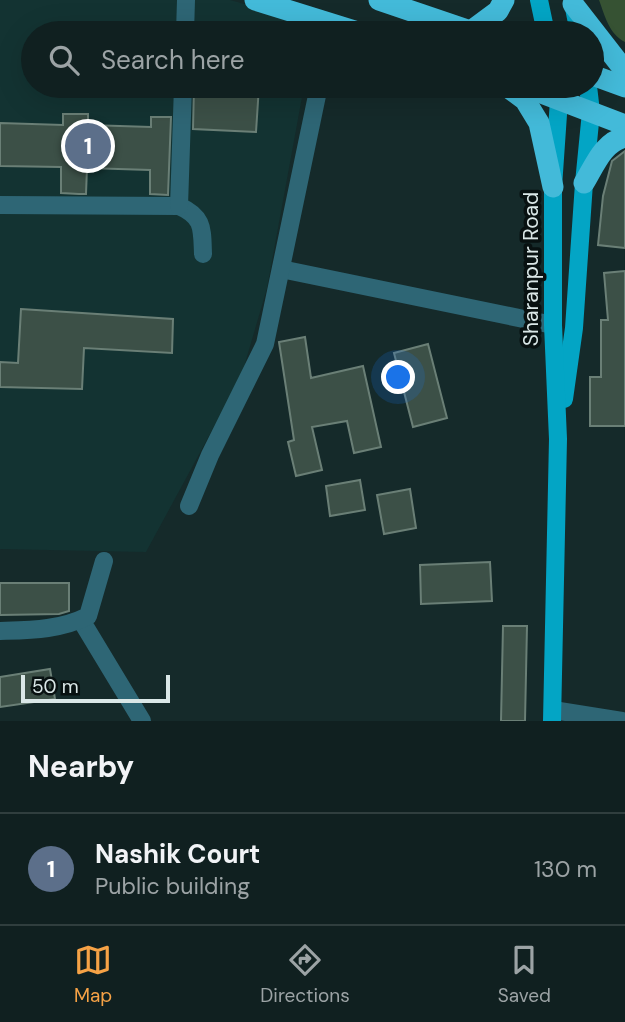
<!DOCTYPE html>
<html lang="en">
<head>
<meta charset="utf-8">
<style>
	body { margin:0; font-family:"DM Sans",sans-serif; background:#192829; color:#f1f3f6 }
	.scale { position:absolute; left:21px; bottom:18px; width:149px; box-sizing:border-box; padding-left:7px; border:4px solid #dae7e7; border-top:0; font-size:19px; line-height:24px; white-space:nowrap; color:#dae7e7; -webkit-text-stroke:5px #081111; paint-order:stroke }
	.you { position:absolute; left:399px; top:378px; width:24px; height:24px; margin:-18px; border:5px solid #fff; border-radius:50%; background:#1a73e8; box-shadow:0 0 0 10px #1a73e833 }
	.badge { display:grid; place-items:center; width:46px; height:46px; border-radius:50%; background:#f6a246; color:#fff; font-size:23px; font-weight:700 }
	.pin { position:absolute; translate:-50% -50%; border:4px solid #fff; box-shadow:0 2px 7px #0006 }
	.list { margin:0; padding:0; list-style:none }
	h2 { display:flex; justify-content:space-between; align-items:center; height:91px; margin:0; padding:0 28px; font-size:30px }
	h2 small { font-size:23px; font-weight:400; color:#9ca3a5 }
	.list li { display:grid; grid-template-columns:46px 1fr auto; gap:21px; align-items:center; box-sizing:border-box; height:112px; padding:0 28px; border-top:2px solid #303e3e }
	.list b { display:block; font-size:26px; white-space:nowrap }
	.list p { margin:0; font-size:23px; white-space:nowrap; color:#9ca3a5 }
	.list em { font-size:23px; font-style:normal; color:#9ca3a5 }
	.icon { flex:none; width:38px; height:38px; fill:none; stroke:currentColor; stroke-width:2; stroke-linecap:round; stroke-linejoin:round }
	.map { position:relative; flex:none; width:625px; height:721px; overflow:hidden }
	.search { position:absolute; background:#102020; box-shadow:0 7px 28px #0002; left:21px; right:21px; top:21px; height:77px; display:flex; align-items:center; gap:18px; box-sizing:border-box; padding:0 24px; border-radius:38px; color:#9ca3a5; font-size:26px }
	.sheet { height:203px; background:#102020 }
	nav { display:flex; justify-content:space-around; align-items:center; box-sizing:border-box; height:98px; border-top:2px solid #303e3e; background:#102020; font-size:19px; color:#9ca3a5 }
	nav a { display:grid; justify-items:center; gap:4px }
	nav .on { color:#f6a246 }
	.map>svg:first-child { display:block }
	.built { fill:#133332 }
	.green { fill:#365233 }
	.building { fill:#3c5047; stroke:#6a7f76; stroke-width:2 }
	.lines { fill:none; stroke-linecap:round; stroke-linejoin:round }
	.minor { stroke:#2e6675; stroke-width:18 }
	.major { stroke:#03a5c5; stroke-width:18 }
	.highway { stroke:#43bad9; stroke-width:21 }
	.labels { text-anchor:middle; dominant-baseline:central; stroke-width:7; stroke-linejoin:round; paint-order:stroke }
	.street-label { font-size:21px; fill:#dae7e7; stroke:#081111 }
</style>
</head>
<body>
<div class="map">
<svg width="625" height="721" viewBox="0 0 625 721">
	<rect width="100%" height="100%" fill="#152a2a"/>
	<!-- built -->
	<path class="built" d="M0,0H230L315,24L314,33H33V86H304L267,288L241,377L146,552L0,549Z"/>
	<!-- green -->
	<path class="green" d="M599,0H625V42C609,34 605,16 599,0Z"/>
	<!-- building -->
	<g class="building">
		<path d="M194,86H259L256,132L193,129Z"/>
		<path d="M63,114H88V125L151,127V117H171L168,195L150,194V170L87,168L86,194H79L61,193V167L0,166V123L63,125Z"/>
		<path d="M625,151V248L598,245L603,196L612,161Z"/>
		<path d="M625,271V426H590V377H601V320H608L604,273Z"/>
		<path d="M21,309L173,319L172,353L84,348L82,389L0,387V362L18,363Z"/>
		<path d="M305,337L311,378L363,366L381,447L354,453L347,421L312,427L322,470L296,476L288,442L294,440L279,342Z"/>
		<path d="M428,344L447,418L413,427L394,353Z"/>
		<path d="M360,480L365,510L330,516L326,486Z"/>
		<path d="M410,489L416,528L384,534L377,495Z"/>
		<path d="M490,562L492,601L421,604L420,565Z"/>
		<path d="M0,583H69V611L59,614L0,615Z"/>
		<path d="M503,626H527L525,721H501Z"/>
		<path d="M50,669L55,699L0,707V677Z"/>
	</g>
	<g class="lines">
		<!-- minor -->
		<g class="minor">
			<path d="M185,33L186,0"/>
			<path d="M0,205L179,206C204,217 202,229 203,254"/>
			<path d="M179,206L183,86"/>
			<path d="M281,269L553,325"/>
			<path d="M189,506L210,455L265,344L319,86"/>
			<path d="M81,620L142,721"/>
			<path d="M0,631C31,630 60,630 88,616L104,561"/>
			<path d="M553,710L622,721"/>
		</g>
		<!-- major -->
		<g class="major">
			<path d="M539,0L546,33"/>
			<path d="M573,3L579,33"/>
			<path d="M564,399L574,328L584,183L591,112L588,86"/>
			<path d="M552,721L558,439L553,325V187L559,100L556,86"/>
		</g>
		<!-- highway -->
		<g class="highway">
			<path d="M255,0L361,33"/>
			<path d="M379,0L476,33"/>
			<path d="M573,4L625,71"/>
			<path d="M471,31L498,11L504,0"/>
			<path d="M592,75L625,87"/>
			<path d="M506,86L525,100L539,123L553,187"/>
			<path d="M523,86L625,125"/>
			<path d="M584,183C595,165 603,142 625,137"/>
		</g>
	</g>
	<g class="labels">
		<!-- street labels -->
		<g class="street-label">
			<text transform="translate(531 269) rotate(-90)">Sharanpur Road</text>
		</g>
	</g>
</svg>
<div class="scale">50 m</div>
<div class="you"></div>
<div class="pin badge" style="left:88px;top:146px;background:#5c6f8a">1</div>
<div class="search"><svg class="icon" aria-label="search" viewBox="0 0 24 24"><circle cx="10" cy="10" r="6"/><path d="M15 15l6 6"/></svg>Search here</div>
</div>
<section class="sheet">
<h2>Nearby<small></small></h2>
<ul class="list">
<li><span class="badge" style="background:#5c6f8a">1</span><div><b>Nashik Court</b><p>Public building</p></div><em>130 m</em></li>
</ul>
</section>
<nav>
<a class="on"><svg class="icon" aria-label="map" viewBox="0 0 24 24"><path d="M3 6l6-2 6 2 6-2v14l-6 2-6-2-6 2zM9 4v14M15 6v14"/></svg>Map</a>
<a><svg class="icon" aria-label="directions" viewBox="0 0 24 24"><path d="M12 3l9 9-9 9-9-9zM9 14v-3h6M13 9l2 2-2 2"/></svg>Directions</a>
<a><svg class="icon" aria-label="saved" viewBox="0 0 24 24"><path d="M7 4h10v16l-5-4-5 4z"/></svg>Saved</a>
</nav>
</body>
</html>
